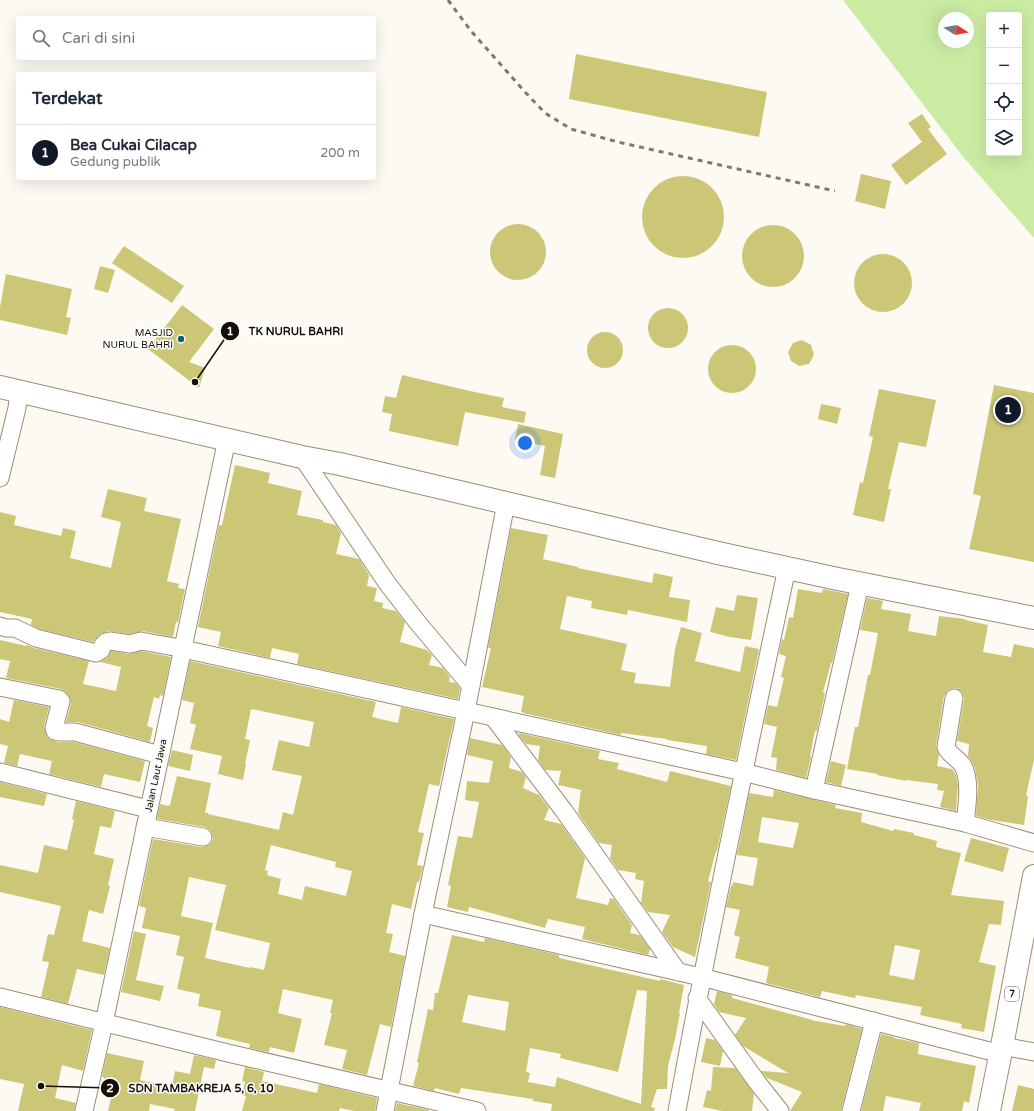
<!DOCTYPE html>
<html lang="id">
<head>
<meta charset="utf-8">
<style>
	body { margin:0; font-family:"Varela Round",sans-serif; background:#f2f2f3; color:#1f2937 }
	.controls { position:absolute; right:12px; top:12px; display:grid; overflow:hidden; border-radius:4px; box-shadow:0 4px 16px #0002 }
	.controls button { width:36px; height:36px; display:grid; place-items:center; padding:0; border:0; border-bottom:1px solid #e0e1e3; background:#fff; color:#1f2937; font:20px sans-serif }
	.compass { position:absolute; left:938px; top:12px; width:36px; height:36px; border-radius:50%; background:#fff; box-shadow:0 4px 16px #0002; rotate:101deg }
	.you { position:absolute; left:525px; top:443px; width:14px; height:14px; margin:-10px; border:3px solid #fff; border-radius:50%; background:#1a73e8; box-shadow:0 0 0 6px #1a73e833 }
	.badge { display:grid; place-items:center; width:26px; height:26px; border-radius:50%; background:#111827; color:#fff; font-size:13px; font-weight:700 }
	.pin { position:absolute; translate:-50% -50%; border:2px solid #fff; box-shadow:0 1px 4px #0006 }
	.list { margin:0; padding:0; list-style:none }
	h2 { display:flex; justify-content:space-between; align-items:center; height:52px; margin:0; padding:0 16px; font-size:17px }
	h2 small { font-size:13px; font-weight:400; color:#747a83 }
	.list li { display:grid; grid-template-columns:26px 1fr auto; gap:12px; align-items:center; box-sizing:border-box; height:56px; padding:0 16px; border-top:1px solid #e0e1e3 }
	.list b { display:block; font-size:15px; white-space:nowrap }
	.list p { margin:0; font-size:13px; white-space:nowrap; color:#747a83 }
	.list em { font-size:13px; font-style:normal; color:#747a83 }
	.icon { flex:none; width:22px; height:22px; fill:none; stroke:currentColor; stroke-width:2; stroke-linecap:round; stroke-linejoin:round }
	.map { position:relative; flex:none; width:1034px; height:1111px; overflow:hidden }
	.search { position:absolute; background:#fff; box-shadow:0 4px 16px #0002; left:16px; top:16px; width:360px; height:44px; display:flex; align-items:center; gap:10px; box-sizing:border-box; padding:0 14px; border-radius:4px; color:#747a83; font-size:15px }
	.panel { position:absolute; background:#fff; box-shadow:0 4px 16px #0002; left:16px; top:72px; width:360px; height:108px; border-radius:4px }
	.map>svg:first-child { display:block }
	.water { fill:#caeba2; fill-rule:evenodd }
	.building { fill:#ccc677; fill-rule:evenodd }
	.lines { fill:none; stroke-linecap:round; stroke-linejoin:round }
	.street-casing { stroke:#9b8d75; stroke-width:19 }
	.secondary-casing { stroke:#9b8d75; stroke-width:24 }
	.highway-casing { stroke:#9b8d75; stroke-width:24 }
	.street { stroke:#fff; stroke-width:17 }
	.secondary { stroke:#fff; stroke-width:22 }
	.highway { stroke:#fff; stroke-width:22 }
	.rail { stroke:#7d7972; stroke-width:3; stroke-dasharray:5 5; stroke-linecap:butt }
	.poi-dot { fill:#106164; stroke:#fff; stroke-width:1.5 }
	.labels { text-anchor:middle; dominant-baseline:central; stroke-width:3; stroke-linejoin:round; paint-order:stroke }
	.shield { fill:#fff; stroke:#5a5751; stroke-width:1 }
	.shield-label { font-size:9px; font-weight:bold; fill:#140f07 }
	.poi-label { font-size:10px; fill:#140f07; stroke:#fff; text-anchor:end }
	.street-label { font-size:10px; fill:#140f07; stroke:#fff }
	.leader { fill:none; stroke:#140f07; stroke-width:1.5 }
	.callout-dot { fill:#140f07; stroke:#fff; stroke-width:1.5 }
	.mark-label { font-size:12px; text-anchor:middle; font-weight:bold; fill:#fff }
	.callout-label { font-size:11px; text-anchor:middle; font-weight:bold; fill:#140f07; stroke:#fff; stroke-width:3; stroke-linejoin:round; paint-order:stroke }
</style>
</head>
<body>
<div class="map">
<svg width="1034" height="1111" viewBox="0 0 1034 1111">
	<rect width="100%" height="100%" fill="#fdfaf4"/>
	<!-- water -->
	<path class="water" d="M843,0H1034V238L965,159ZM989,15H1019V153H989ZM944,18H968V42H944Z"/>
	<!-- building -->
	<g class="building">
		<path d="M576,54L767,92L759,137L569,99Z"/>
		<path d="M922,114L931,127L928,129L947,154L906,185L891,165L922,142L908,123Z"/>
		<path d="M861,174L891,181L885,209L855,201Z"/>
		<circle cx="683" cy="217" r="41"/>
		<circle cx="518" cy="252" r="28"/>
		<circle cx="773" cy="256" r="31"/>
		<path d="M124,246L184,286L172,303L112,263Z"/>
		<circle cx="883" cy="283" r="29"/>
		<path d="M100,266L115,270L108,293L94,289Z"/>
		<path d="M6,274L72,289L66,317L71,318L67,335L0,320V307Z"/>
		<path d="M182,305L214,329L189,362L205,368L199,388L148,349Z"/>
		<circle cx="668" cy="328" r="20"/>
		<circle cx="605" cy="350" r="18"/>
		<path d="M802,340L811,345L814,355L809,364L799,366L791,361L788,352L793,343Z"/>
		<circle cx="732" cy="369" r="24"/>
		<path d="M402,375L470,391L504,398L502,407L526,412L524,423L465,412L458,446L389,431L392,414L382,412L385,396L396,398Z"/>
		<path d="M994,385L1034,393V562L969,549L981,496L973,494Z"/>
		<path d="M879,389L936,400L926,447L899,442L888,489H891L884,522L853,515L860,482L863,483L873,437L869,436Z"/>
		<path d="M821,404L841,408L837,424L818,419Z"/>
		<path d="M518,424L563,434L555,478L540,475L545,446L515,440Z"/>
		<path d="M235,465L270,473L268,483L302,491L297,515L323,520V522L336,525L341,533L336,554L359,559L369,575L367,586L377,588L374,601L383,603L382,608L396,611L405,622L400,642L427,650L432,655L429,665L443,668L450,677L449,682L456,683L460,689L458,699L297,664L299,654L272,648L270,658L218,646L221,632L198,627L219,525H222Z"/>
		<path d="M108,489L147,498L144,511L181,519L167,581L179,584L178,588L185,589L178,622H176L173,637L143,631L129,634L108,631L99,635L93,642L39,629L31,625L32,619L0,612V512L16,516L14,525L61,536L63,528L76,531L70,558L111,568L121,522L101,517Z"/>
		<path d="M511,528L548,535L543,559L578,567V568L652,583L654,573L673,577L669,597L690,600L687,622L628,610L627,615L591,608L592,601L567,596L560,629L627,644L621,670L636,673L634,683L670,687L675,649L681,627L702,633L695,661L740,672L745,646L759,649L736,760L706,754L707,746L667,740V739L621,733V735L523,713V712H521L524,696L482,687L491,648H488Z"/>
		<path d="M798,589L822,593L823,589L848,594L832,663H831L823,692L825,693L817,731H815L810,756L811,757L806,778L776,770L777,758L771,757L777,727L764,724L768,705L777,707L784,678L781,677L786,656L779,654L782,639L784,640L789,617L793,618Z"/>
		<path d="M737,595L758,598L751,640L730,637L710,632L716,607L734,611Z"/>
		<path d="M867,598L883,601L881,609L911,614L908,631L936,636L939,616L965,619V620L988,625L983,652L1011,657L1014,644L1034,648V760L1026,795L1028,796L1024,825L991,820L976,816L978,785L975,768L971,760L968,756L969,744L957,741L964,699L963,694L961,691L956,688L950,689L947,691L944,696L936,746L939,755L937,766L952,769L956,775L958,786L956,811L940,807L944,791L937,790L938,784L906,780V781L877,775L878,774L847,769L855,727H858L868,675H870L878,633L860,630Z"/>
		<path d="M0,640L26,646L27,645L34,648L89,661L83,684L116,691L121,667L100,662L107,658L111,651L129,654L141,651L171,657L163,696L160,695L159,699L154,697L147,726L153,728L150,742L78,722H66L71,703L70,698L66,692L61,689L6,678L10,661L0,659Z"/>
		<path d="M190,661L376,702L372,717L398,723L401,707L454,719L439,786L429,784L418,832L424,833L417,865L423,866L419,882H417L411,909L392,904L386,933L393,934L389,952L405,956L391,1027L380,1024L367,1075L342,1069L347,1050L324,1045L332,1013H330L333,1000L283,989L278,1013L302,1019L294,1053L270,1047L269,1052L249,1048L250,1044L216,1036L221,1011L198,1006L200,994L177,989L184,957L176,955L180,936L142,928L146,908L139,906L153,839L202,847L206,846L210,844L213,839L212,833L210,830L205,827L157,819L160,804L169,806L170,805L177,776L211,783L205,813H208V814L279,830L283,812L293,815L302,776L272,770L279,740L309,747L314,722L251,709L245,739L250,740L245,764H246L243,780L218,774L222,756L190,749L196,725L190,723L194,703L182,700ZM271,845L336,862L335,867L352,871L346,896L305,886L302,900L278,894L281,879L267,875L268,871L265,870ZM189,877L226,885L215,930L270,943L264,970L250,967V968L205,958L213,923L181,916Z"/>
		<path d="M14,700L49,707L44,726L46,734L49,739L59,742H74L145,761L140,782L104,774L101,787L49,774L52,761L20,754L17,766L4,763L8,746L0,744V719L9,722Z"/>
		<path d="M519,733L600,751L598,759L619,763L617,769L667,782L670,771L731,786L717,851H716L708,881L711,882L695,957L673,947L662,932L670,915L648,912L641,903L644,881L635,879L636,873L618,870L610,858L612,845L599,843L578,813L581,790L558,785L561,771L545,770L538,760L540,746L526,744L519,735Z"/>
		<path d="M470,738L502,745L511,757L509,768L522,772L526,777L523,788L539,795L549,808L544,820L561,824L585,858L576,898L608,905L610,898L614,899L632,925L630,933L640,935L650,949L648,955L582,939L585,927L548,919L545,928L469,907L468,912L447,907L451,886L448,885L458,836L472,838L479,802L465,800L467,781L489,783L493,761L467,755Z"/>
		<path d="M172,750L193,755L190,771L168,766Z"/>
		<path d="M831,761L846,765L841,786L826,782Z"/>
		<path d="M0,782L47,794L44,806L0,797Z"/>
		<path d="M774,790L836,805L835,808L862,813L861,822L893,831L894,829L914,833V835L937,841L936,847L961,853L951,895L1004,901L1001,925L989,924L979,962L996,966L984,1032L961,1028L962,1024L920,1015L922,1007L856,995L855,998L822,991L820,997L766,983L769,967L735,958L740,937L734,935L740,910L726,907L731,886H732L733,882L753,886L758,858L737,855L749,793L773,797ZM762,817L799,823L793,848L758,842ZM895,945L920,950L914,980L889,975Z"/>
		<path d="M76,801L115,811L111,828L100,826L94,854L114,859L108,885L110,886L103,914L89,910L82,941L110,948L104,975L77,969L68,1004L41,997L49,962L42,961L48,934L54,935L61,906L0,892V865L38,873L44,845L67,850L74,820L72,819Z"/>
		<path d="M971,838L1009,848L1003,872L964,861Z"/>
		<path d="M134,931L146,934L136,980L164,986L160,1001L121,992Z"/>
		<path d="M452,935L484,942L485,938L559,955V958L660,981V979L684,985L679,1013H680L675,1039L668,1066L667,1089H657L651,1107L655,1108L654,1111H551L552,1104L533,1101V1099L461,1088L459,1094L435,1088L434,1091L413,1086L419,1063L417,1062L428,1009L433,1010L435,993H438ZM637,990L647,991L641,1104L557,1077L555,1087L528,1082L530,1073L526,1072L530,1048L561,1054L560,1058L618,1072ZM468,995L509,1002L505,1031L462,1022Z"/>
		<path d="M717,991L732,995V998L816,1021L845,1026L846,1024L862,1029L841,1111H790L802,1092L767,1078L761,1071L788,1073L743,1046L735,1035L746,1018L719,1012L714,1004Z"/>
		<path d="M0,1007L92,1030L83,1071L62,1065L55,1098L76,1103L74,1111H18L24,1084L0,1079Z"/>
		<path d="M881,1034L894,1037V1038L919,1043L918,1054L976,1066L969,1103L964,1101L962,1111H919L921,1103L886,1096L883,1111H861Z"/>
		<path d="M706,1038L715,1040L723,1051L720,1066L701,1062Z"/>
		<path d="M107,1053L144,1061L140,1080L172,1087L175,1071L190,1074L194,1055L216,1060L214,1069L204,1067L195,1111H174L175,1109L150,1104L149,1111H108L113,1089L102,1087L104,1077H102Z"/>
		<path d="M245,1067L264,1072L262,1081L317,1093L319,1084L377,1098L375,1111H354L340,1108L339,1111H242L246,1096L242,1095L245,1082L242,1081Z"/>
		<path d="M713,1067L735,1068L754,1094L752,1111H722L703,1107L707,1090L711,1091Z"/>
		<path d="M1018,1085L1034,1089V1111H1012Z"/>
		<path d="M397,1103L429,1110V1111H395Z"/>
	</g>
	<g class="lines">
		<!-- street casing -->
		<g class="street-casing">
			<g id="street">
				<path d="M302,457L387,583L418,623L471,686"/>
				<path d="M0,478L17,408L19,391"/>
				<path d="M0,626L6,628H15L36,638L96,653L101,650L103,645L106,642L110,641L130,644L141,641L174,647L743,772L814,790L965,823L1034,843"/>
				<path d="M0,687L59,699L61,701L54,728L55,731L61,732H75L160,755"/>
				<path d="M954,698L946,747C948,754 959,759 963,766C971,780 967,807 965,823"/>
				<path d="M493,717L564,811L678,972"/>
				<path d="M0,772L148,809"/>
				<path d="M814,790L860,584"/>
				<path d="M145,827L203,837"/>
				<path d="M423,914L701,977L1001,1054"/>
				<path d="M0,997L232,1054L477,1111"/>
				<path d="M697,998L757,1082L780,1111"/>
				<path d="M1002,1046L1034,1052"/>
				<path id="s1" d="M84,1111L104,1023L227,439"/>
				<path d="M385,1111L423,914L466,711L506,503"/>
				<path d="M677,1111C710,929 748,749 787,568"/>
				<path d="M851,1111L874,1021"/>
			</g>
		</g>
		<!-- secondary casing -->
		<g class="secondary-casing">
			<path id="secondary" d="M0,387L302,457L340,464L506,503L718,553L833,578L1034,618"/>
		</g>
		<!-- highway casing -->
		<g class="highway-casing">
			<path id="highway" d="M989,1111L1002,1046L1034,876"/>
		</g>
		<!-- street -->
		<use href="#street" class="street"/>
		<!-- secondary -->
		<use href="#secondary" class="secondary"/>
		<!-- highway -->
		<use href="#highway" class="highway"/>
		<!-- rail -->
		<path class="rail" d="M448,0L471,31L526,93L545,113L571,129L618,142L835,191"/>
	</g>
	<!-- markers -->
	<circle class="poi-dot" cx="181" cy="339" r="4"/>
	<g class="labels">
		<!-- shield labels -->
		<rect class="shield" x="1005" y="987" width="14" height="14" rx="3"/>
		<g class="shield-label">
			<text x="1012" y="994">7</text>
		</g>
		<!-- poi labels -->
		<g class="poi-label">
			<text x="173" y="333">MASJID<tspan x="173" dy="12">NURUL BAHRI</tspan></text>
		</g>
		<!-- street labels -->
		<g class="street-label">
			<text stroke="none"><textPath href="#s1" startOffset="343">Jalan Laut Jawa</textPath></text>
		</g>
	</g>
	<!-- callouts -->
	<path class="leader" d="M195 382L230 331M41 1086L110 1088"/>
	<g class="callout-dot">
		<circle cx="195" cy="382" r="4"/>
		<circle cx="41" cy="1086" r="4"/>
		<circle cx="230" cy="331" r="10"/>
		<circle cx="110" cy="1088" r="10"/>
	</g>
	<g class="mark-label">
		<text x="230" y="335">1</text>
		<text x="110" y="1092">2</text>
	</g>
	<g class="callout-label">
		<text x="296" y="335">TK NURUL BAHRI</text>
		<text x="201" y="1092">SDN TAMBAKREJA 5, 6, 10</text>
	</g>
</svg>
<div class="controls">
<button>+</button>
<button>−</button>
<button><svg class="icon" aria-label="locate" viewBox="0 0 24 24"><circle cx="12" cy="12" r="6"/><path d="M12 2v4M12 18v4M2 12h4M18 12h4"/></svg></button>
<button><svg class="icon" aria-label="layers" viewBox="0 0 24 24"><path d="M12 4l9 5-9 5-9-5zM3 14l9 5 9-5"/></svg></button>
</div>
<svg class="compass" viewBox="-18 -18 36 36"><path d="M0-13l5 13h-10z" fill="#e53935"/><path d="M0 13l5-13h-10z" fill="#747a83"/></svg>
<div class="you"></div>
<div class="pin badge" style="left:1008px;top:410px">1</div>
<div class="search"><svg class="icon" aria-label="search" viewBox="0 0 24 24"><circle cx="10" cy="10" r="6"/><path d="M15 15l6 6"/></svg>Cari di sini</div>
<section class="panel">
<h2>Terdekat<small></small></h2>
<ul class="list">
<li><span class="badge">1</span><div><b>Bea Cukai Cilacap</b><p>Gedung publik</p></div><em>200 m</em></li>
</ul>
</section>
</div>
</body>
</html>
